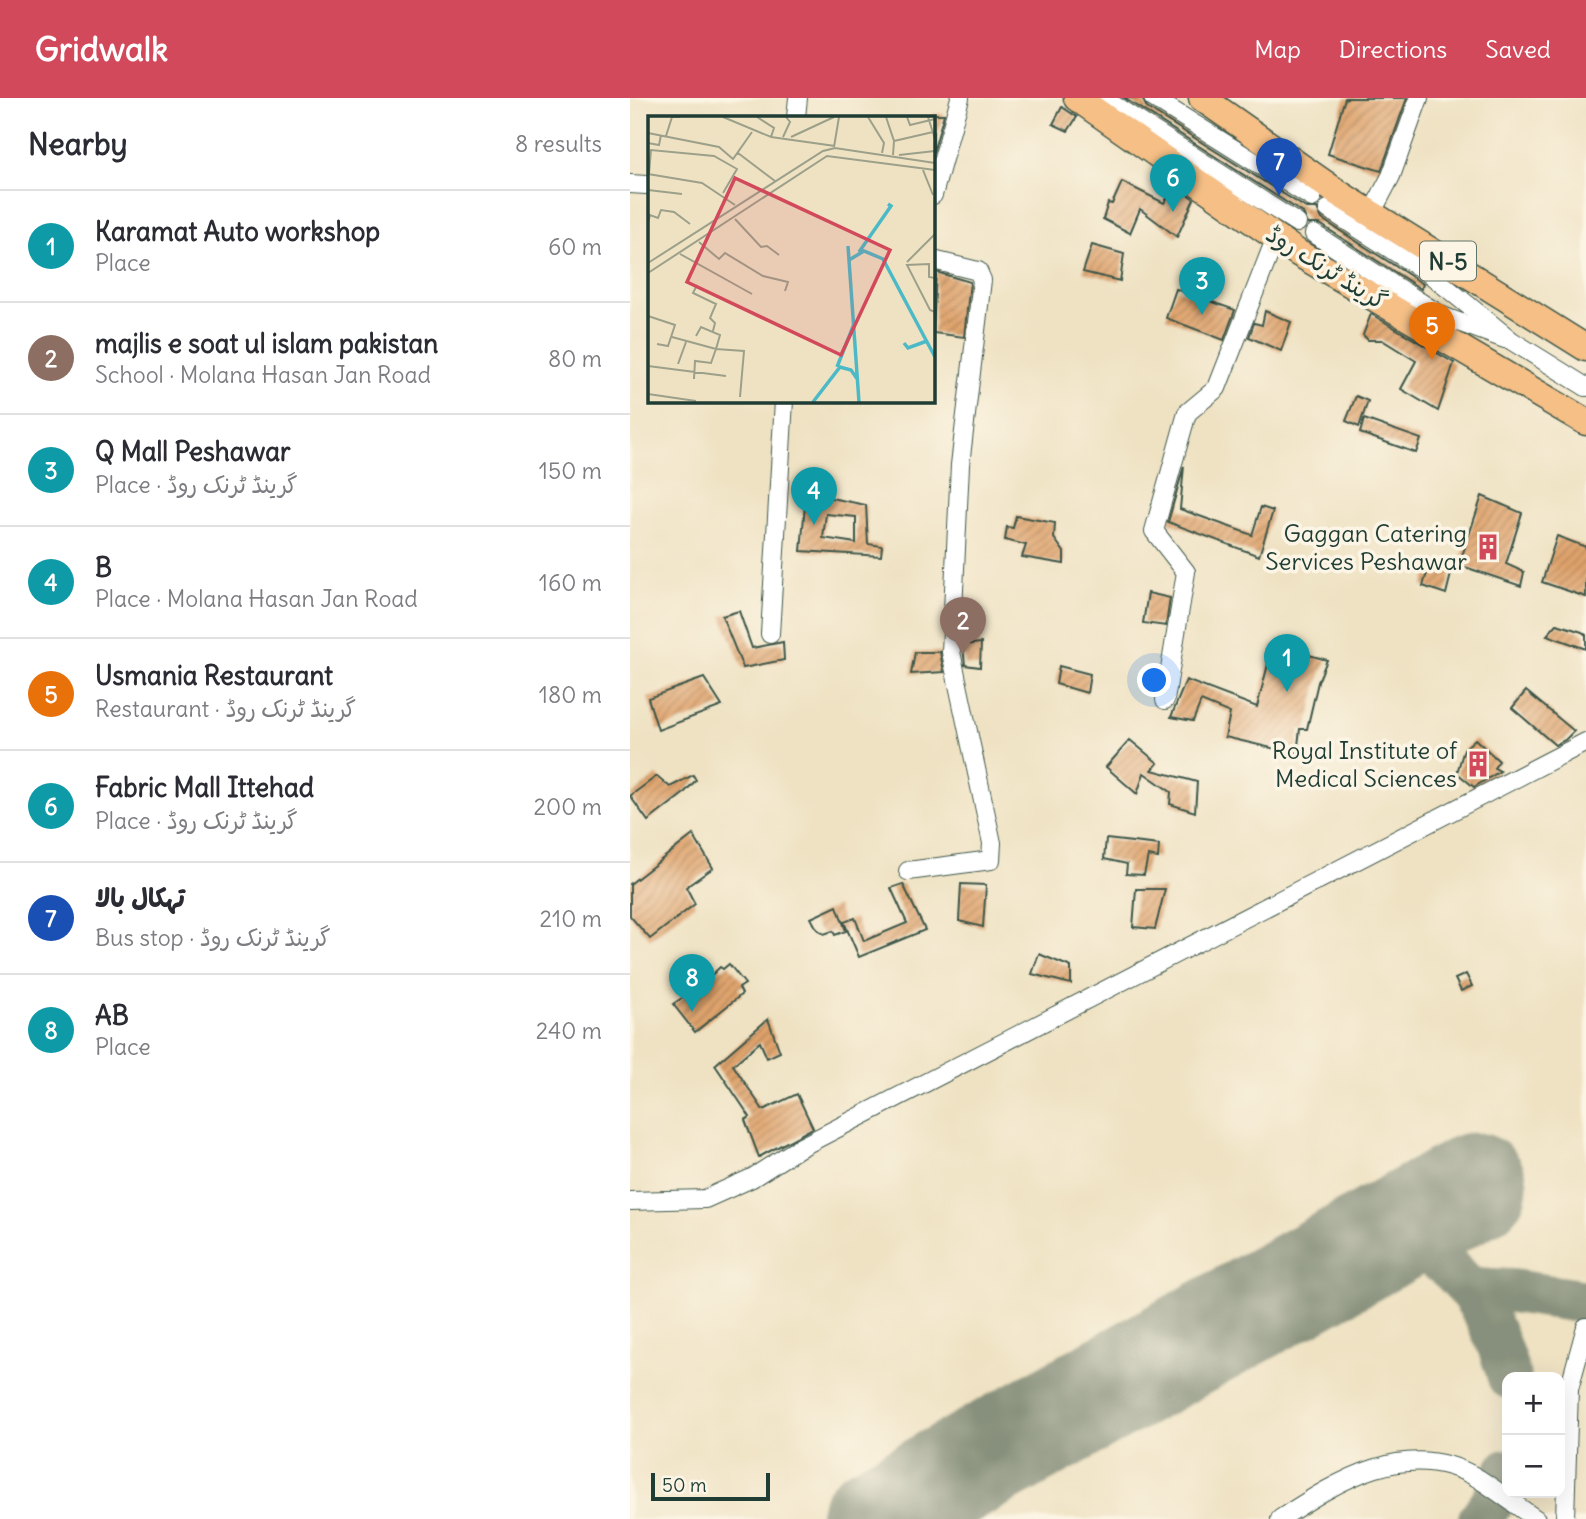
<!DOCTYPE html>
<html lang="en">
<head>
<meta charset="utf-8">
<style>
	body { margin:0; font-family:Delius,"Playpen Sans Arabic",sans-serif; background:#f2f2f3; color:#2b2b33 }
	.controls { position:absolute; right:21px; bottom:21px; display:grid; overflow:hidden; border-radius:14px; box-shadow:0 7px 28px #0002 }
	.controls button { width:63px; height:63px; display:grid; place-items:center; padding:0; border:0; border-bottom:2px solid #e1e1e2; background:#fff; color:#2b2b33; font:35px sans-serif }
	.scale { position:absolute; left:21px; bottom:18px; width:119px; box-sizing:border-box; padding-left:7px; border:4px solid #1f3d34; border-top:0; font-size:19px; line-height:24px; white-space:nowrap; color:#1f3d34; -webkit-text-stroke:5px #fcf5e5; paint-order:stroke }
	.you { position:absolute; left:525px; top:583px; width:24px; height:24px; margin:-18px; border:5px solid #fff; border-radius:50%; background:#1a73e8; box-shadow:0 0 0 10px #1a73e833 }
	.badge { display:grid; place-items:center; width:46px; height:46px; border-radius:50%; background:#d1495b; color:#fff; font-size:23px; font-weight:700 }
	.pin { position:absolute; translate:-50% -58px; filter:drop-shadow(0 2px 4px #0008) }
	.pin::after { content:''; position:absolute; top:37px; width:24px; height:21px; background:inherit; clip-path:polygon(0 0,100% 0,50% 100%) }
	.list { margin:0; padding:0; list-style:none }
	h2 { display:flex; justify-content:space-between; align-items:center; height:91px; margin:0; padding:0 28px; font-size:30px }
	h2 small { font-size:23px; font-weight:400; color:#7c7c81 }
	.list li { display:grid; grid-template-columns:46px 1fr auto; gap:21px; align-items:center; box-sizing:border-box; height:112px; padding:0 28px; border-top:2px solid #e1e1e2 }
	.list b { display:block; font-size:26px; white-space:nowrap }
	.list p { margin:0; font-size:23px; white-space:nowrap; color:#7c7c81 }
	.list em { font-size:23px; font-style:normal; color:#7c7c81 }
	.map { position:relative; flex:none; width:956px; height:1421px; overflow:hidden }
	header { display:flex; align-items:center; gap:42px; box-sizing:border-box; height:98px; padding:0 35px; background:#d1495b; color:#fff }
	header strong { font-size:33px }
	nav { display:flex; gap:38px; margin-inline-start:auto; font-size:24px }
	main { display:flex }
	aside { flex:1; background:#fff }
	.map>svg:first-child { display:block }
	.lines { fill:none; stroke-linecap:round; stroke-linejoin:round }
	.taxiway { stroke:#87907c; stroke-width:44 }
	.runway { stroke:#87907c; stroke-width:107 }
	.building { fill:url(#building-hatch); fill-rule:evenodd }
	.minor-casing { stroke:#3e5649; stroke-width:20 }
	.highway-casing { stroke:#3e5649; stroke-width:29 }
	.minor { stroke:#fff; stroke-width:18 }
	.highway { stroke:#f5bf86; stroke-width:26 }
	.labels { text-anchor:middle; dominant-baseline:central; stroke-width:7; stroke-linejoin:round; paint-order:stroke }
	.shield { fill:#fcf5e5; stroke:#617469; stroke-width:2 }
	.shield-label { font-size:23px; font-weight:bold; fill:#1f3d34 }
	.street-label { font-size:24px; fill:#1f3d34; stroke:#fcf5e5 }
	.poi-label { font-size:24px; fill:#1f3d34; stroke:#fcf5e5; text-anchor:end }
	.inset-river { fill:none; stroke:#4cb9c7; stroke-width:3.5 }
	.inset-road { fill:none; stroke:#9ca08a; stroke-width:2 }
	.view { fill:#d1495b; fill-opacity:0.15; stroke:#d1495b; stroke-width:3.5 }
	.inset-edge { fill:none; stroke:#1f3d34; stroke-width:3.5 }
</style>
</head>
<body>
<header>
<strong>Gridwalk</strong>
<nav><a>Map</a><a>Directions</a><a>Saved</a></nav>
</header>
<main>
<aside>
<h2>Nearby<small>8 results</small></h2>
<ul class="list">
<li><span class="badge" style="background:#0f9aa8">1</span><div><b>Karamat Auto workshop</b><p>Place</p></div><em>60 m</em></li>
<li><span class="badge" style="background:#8d6e63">2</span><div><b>majlis e soat ul islam pakistan</b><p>School · Molana Hasan Jan Road</p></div><em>80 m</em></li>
<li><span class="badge" style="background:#0f9aa8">3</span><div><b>Q Mall Peshawar</b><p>Place · گرینڈ ٹرنک روڈ</p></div><em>150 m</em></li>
<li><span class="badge" style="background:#0f9aa8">4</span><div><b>B</b><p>Place · Molana Hasan Jan Road</p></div><em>160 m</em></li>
<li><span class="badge" style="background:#e8710a">5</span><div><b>Usmania Restaurant</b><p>Restaurant · گرینڈ ٹرنک روڈ</p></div><em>180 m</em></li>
<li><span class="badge" style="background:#0f9aa8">6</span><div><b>Fabric Mall Ittehad</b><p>Place · گرینڈ ٹرنک روڈ</p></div><em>200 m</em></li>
<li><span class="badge" style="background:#1a4fb4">7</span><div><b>تہکال بالا</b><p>Bus stop · گرینڈ ٹرنک روڈ</p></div><em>210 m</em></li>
<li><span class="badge" style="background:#0f9aa8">8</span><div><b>AB</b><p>Place</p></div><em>240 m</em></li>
</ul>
</aside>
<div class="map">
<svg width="956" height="1421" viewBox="0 0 956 1421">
	<defs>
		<pattern id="building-hatch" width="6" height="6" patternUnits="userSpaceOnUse" patternTransform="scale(1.75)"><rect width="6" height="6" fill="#dfa26b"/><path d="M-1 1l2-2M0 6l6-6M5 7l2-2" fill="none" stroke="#b48559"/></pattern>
	</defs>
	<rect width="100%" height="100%" fill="#fcf5e5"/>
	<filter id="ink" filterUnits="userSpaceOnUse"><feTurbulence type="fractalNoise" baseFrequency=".0143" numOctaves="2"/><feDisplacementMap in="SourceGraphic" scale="14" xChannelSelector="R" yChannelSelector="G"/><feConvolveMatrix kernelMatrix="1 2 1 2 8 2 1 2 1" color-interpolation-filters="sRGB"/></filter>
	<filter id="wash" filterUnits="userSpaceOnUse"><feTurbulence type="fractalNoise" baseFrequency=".00686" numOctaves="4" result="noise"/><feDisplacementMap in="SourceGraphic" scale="28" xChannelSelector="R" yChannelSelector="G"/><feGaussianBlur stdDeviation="1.57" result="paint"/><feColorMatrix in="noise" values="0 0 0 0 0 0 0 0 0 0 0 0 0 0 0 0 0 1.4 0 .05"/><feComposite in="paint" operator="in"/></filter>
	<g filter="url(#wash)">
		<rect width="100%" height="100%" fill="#efe2c3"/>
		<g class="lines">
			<!-- taxiway -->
			<g class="taxiway">
				<path d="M743,1144C822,1140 860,1212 879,1279"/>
				<path d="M838,1191L882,1193L956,1204"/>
				<path d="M225,1421L270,1406"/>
				<path d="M850,1421L868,1396L877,1373"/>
			</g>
			<!-- runway -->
			<path class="runway" d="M243,1421L844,1088"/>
		</g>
		<g id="blocks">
			<!-- building -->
			<g class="building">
				<path d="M494,0H512L517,10L676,110H687L692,121L793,186L791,191L690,126H678L673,115Z"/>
				<path d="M715,0H777L751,73L698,56Z"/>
				<path d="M432,9L447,19L438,33L423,26Z"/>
				<path d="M303,16H314L303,55Z"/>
				<path d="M492,84L534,105L545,88L564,101L547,139L510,111L500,135L473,121L478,105L482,106Z"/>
				<path d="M462,147L494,156L490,183L453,174Z"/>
				<path d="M306,174L340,184L334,239L303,235Z"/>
				<path d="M546,191L605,212L594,242L536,220Z"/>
				<path d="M635,213L661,224L651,253L619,239L624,225L632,227Z"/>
				<path d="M741,216L824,265L808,313L771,291L786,263L752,242H738L733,237Z"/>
				<path d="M726,298L738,303L729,329L716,323Z"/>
				<path d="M734,321L791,341L786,355L730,335Z"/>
				<path d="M554,368L550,411L622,437L631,409L643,413L629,458L538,424Z"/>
				<path d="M176,395L236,407L238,446L252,448L251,458L171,453ZM196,416L226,419V445L193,440Z"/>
				<path d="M852,398L892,415L876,466L894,474L891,488L829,467Z"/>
				<path d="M386,418L425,425L424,440L434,454V466L392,459L396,447L375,442L377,429L383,430Z"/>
				<path d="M927,438L956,449V499L912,484Z"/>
				<path d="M801,462L823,468L816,496L793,488Z"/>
				<path d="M518,495L540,500L536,528L513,525Z"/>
				<path d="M109,513L122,550L153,544L154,562L113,570L92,518Z"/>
				<path d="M927,526L952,534L956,537V551L917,537Z"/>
				<path d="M351,545L350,569L335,567L333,547Z"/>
				<path d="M643,547L697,562L688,584L677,631H670L667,656L595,639L600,615L571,603L563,623L541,619L556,582L627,609Z"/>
				<path d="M285,554H310L314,574L281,576Z"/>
				<path d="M429,568L460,576L457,595L426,586Z"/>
				<path d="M74,580L92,608L28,632L18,600Z"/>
				<path d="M896,593L944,633L935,642L925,647L882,610Z"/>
				<path d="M845,641L869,663L864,670L870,673L844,689L827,675L834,651Z"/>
				<path d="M500,642L528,665L522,672L567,684L565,714L540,706L541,694L514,675L507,696L476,669Z"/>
				<path d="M63,677L66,682L53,696L18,723L0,698L27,678L40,689Z"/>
				<path d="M63,737L83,770L56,789L65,806L20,841L0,818V786Z"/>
				<path d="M476,741L529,747L528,760L518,758L514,777L496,776L497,766L474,761Z"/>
				<path d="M273,786L295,832L229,859L214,824L225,820L234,843L277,825L261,790Z"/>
				<path d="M331,786L356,787L353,829L329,823Z"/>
				<path d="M506,791H535L525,831L503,829Z"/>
				<path d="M207,808L216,833L205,837L203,833L194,836L187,831L181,820Z"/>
				<path d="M409,856L441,869V886L402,876Z"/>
				<path d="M99,866L115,886L109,890L112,896L65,934L43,906L60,895L61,897L90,869L93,871Z"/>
				<path d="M836,876L842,888L831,893L825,881Z"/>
				<path d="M138,921L150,954L137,960L130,944L103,967L133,1012L167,996L183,1030L129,1059L115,1022L120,1019L85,967Z"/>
			</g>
		</g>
	</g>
	<g filter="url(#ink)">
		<use href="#blocks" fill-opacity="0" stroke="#3e5649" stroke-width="2"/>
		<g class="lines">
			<!-- minor casing -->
			<g class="minor-casing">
				<g id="minor">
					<path d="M473,0L667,125"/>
					<path d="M523,0L682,100"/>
					<path d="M166,19L168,0"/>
					<path d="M0,86L16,87"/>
					<path d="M303,97L330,0"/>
					<path d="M698,111L801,177L882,243L956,289"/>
					<path d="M742,114L761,78L789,0"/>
					<path d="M684,136L812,218L875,241"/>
					<path d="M140,536L154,303"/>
					<path d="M535,602L556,474L524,433L557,315L587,290L646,139"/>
					<path d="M278,773L361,762L362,745L321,554L330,367L352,182L348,173L303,162"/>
					<path d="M0,1103L75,1101L122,1080L169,1050L956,644"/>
					<path d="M650,1421C709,1382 779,1338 849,1381C868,1393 887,1408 906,1421"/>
					<path d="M935,1421L939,1291L956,1229"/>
				</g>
			</g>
			<!-- highway casing -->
			<g class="highway-casing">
				<g id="highway">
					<path d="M447,0L668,155L956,324"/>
					<path d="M572,0L708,95L956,250"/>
				</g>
			</g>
			<!-- minor -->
			<use href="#minor" class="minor"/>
			<!-- highway -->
			<use href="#highway" class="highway"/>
		</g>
	</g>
	<!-- icons -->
	<defs>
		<g id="building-bare" transform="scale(2.1)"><path d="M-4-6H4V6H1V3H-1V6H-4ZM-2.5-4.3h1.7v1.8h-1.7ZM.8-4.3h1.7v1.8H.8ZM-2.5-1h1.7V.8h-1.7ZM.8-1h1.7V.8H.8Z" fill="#d1495b" stroke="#fcf5e5" stroke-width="2.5" paint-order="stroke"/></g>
	</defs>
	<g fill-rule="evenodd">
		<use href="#building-bare" x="858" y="449"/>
		<use href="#building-bare" x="848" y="666"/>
	</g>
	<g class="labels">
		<!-- shield labels -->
		<rect class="shield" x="790" y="143.5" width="56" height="39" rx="5"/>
		<g class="shield-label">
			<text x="818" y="163">N-5</text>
		</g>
		<!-- street labels -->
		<g class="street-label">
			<text transform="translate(697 169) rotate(32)">گرینڈ ٹرنک روڈ</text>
		</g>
		<!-- poi labels -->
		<g class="poi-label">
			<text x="837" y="435">Gaggan Catering<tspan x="837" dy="28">Services Peshawar</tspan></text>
			<text x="827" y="652">Royal Institute of<tspan x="827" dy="28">Medical Sciences</tspan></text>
		</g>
	</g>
	<!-- overview -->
	<g transform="translate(18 18)">
		<rect width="287" height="287" fill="#efe2c3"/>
		<path class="inset-river" d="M200,130L211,286M211,136L243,90L240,88M201,144L216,135L235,143L287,241M256,227L260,232L279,225M189,251L206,208M165,286L192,251L203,254L210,264"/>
		<path class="inset-road" d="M75,1L123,21L126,12L109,1M220,1L236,27L234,37M238,1L246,25L245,39M259,1L262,9L287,3M280,1L287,23M0,17L71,31L85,43L104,16M18,20L24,1H32M123,21L187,30M135,21L142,6L138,1M143,21L186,1M246,25L285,16M0,27L11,29L13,19M186,31L191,1M90,37L127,65M251,39L287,35M275,54L285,79M0,58L54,67L87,89M1,58L3,34L66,40L89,53L75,77M0,74L34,78M87,103L113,131L119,130L131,139M0,107L2,99L10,102L13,94L26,96L42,108M51,126L71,143L77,137L115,160L140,166L137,175M32,138L104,178M259,146L287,118M0,147L175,35L187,32L287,47M0,157L179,40L287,54M287,162L281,161V148L259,149L282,194L287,196M49,169L45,177L68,188L62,202L67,207L65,215M0,200L27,209L20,230L9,228M24,221L68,233L72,219L53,211L48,220M30,248L38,226M0,250L78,260M46,263L47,245L63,247L68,233L96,235L92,281M0,278L48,285"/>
		<path class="view" d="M87,62L242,134L193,239L39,166Z"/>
		<rect width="287" height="287" class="inset-edge"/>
	</g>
</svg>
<div class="controls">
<button>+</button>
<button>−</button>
</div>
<div class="scale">50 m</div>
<div class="you"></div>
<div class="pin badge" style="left:657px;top:594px;background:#0f9aa8">1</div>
<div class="pin badge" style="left:333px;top:557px;background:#8d6e63">2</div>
<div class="pin badge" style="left:572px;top:217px;background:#0f9aa8">3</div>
<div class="pin badge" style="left:184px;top:427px;background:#0f9aa8">4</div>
<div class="pin badge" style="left:802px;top:262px;background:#e8710a">5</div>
<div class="pin badge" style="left:543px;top:114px;background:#0f9aa8">6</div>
<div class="pin badge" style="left:649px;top:98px;background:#1a4fb4">7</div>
<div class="pin badge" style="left:62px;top:914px;background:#0f9aa8">8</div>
</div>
</main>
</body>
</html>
